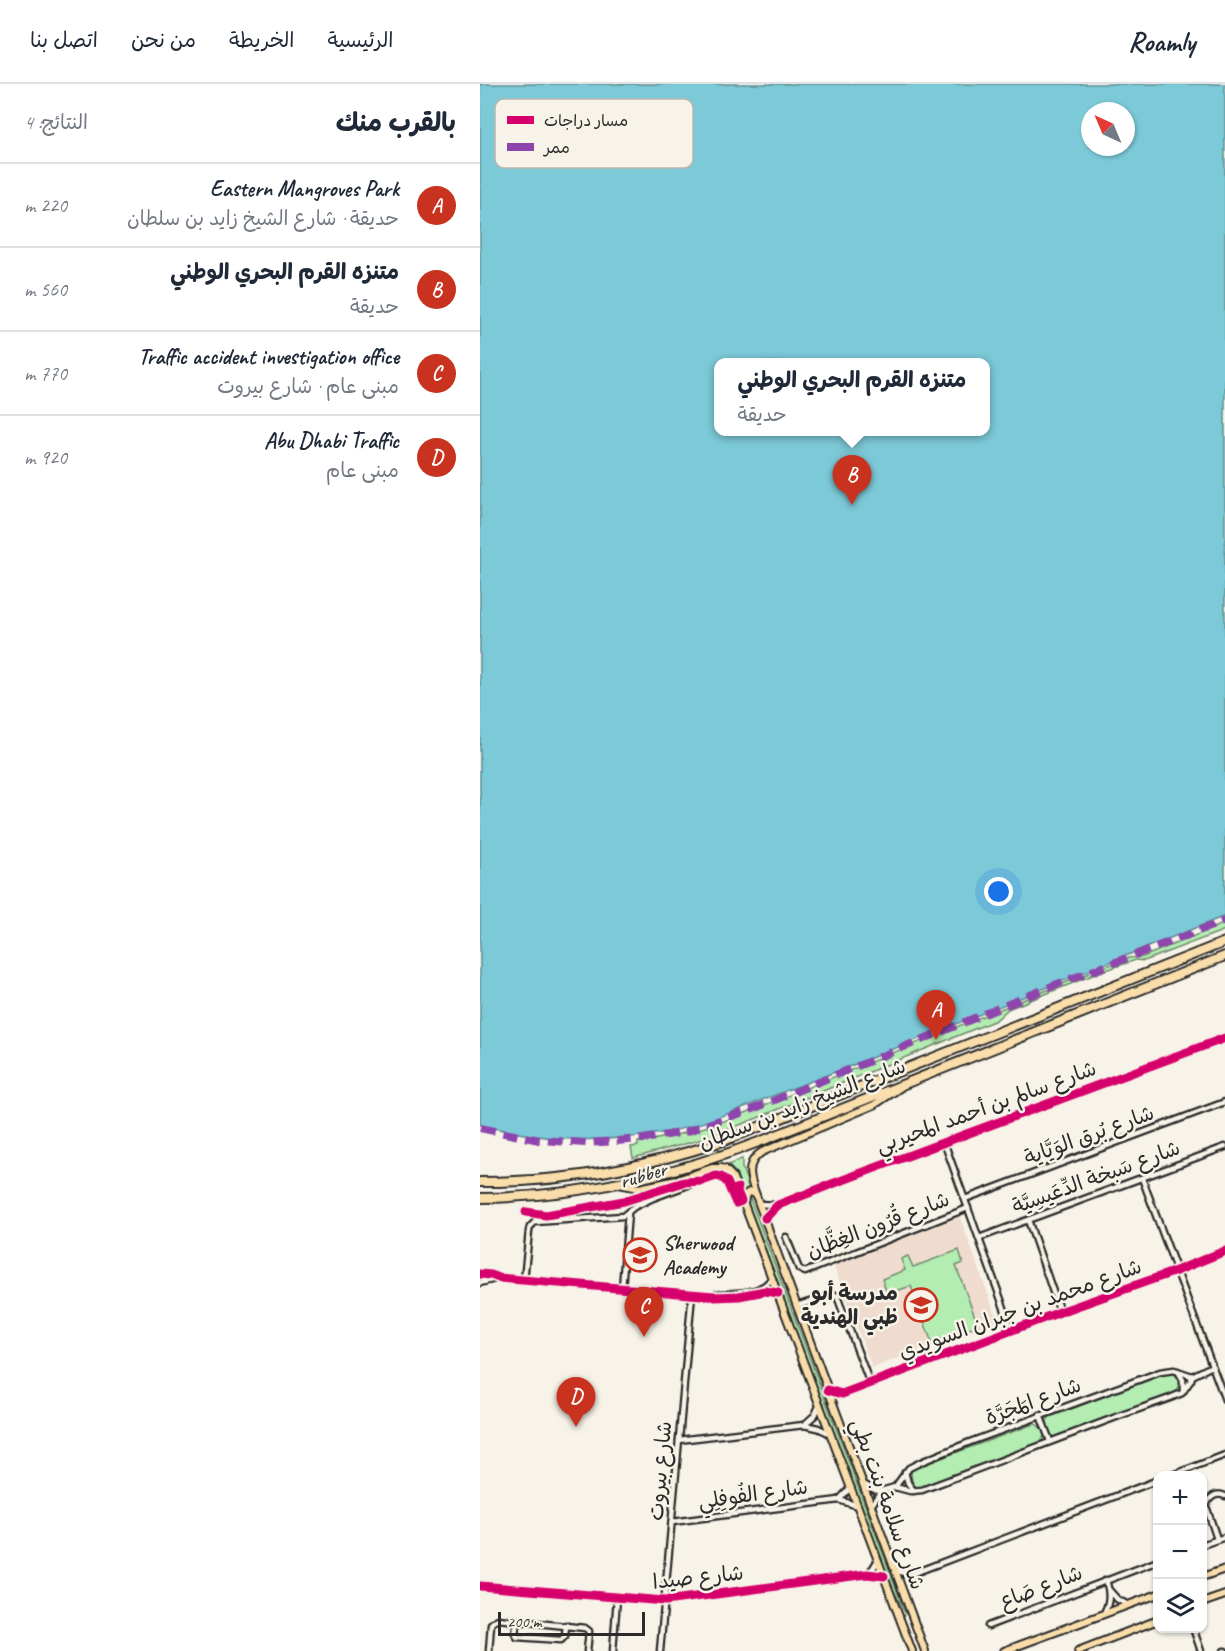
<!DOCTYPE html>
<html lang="ar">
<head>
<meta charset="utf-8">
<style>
	body { margin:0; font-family:Caveat,"Playpen Sans Arabic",sans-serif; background:#f6f6f7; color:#1f2937; direction:rtl }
	.controls { position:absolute; right:18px; bottom:18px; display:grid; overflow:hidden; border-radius:12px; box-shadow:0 2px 4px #0004 }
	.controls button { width:54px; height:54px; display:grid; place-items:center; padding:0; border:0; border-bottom:2px solid #e0e1e3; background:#fff; color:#1f2937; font:30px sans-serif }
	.compass { position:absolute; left:601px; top:18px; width:54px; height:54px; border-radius:50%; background:#fff; box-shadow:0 2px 4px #0004; rotate:316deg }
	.scale { position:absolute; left:18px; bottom:15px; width:147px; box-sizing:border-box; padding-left:6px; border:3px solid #2b2b2b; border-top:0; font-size:16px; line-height:21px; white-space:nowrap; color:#2b2b2b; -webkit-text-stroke:4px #f7f3e8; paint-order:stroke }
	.you { position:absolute; left:519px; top:808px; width:21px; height:21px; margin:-15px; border:4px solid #fff; border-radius:50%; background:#1a73e8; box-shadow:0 0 0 9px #1a73e833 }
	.badge { display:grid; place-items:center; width:39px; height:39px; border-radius:50%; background:#c8321e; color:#fff; font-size:20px; font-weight:700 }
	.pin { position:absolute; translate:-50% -50px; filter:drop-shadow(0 2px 3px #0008) }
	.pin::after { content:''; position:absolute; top:32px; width:21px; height:18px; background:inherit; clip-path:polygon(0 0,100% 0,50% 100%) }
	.popup { position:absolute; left:234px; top:274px; width:276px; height:78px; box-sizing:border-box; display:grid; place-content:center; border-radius:12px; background:#fff; filter:drop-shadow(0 2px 4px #0005); font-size:20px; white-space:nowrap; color:#747a83 }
	.popup b { font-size:22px; color:#1f2937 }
	.popup::after { content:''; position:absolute; left:50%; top:100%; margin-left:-12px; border:12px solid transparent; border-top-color:#fff }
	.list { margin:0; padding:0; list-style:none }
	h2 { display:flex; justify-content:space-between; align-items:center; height:78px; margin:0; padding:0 24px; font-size:26px }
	h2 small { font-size:20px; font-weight:400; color:#747a83 }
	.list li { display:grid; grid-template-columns:39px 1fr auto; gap:18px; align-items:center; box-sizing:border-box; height:84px; padding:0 24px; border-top:2px solid #e0e1e3 }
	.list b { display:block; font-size:22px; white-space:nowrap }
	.list p { margin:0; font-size:20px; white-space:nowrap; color:#747a83 }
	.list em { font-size:20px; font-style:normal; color:#747a83 }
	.icon { flex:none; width:33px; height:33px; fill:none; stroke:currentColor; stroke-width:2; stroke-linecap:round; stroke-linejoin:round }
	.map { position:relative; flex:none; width:745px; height:1567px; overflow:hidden; direction:ltr }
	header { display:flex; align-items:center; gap:36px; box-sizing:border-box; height:84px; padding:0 30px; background:#fff; border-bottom:2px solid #e0e1e3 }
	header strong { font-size:28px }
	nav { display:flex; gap:33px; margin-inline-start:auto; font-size:21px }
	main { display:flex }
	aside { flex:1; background:#fff }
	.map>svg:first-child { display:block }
	.built { fill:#efdccf }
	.green { fill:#b3edb2; stroke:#6f8c6e; stroke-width:1.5 }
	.water { fill:#7bc9d8; stroke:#5b8a93; stroke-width:1.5; fill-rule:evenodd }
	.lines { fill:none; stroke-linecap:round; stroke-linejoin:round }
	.minor-casing { stroke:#2b2b2b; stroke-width:9 }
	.major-casing { stroke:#2b2b2b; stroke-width:10 }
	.highway-casing { stroke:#2b2b2b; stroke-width:12 }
	.minor { stroke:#f7f3e8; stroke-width:4.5 }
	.major { stroke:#f9ddab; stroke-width:6 }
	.highway { stroke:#f9ddab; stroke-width:8 }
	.quiet { stroke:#8e44ad; stroke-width:8; stroke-dasharray:15 8; stroke-linecap:butt }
	.cycleway-casing { stroke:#f7f3e8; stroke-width:13 }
	.cycleway { stroke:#d6006c; stroke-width:9 }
	.labels { text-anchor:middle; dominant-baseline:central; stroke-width:5; stroke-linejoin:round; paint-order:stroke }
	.street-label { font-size:21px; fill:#2b2b2b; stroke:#f7f3e8 }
	.poi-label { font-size:21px; font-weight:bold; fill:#2b2b2b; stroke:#f7f3e8; text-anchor:start }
	.key { fill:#f7f3e8; stroke:#bab7af; stroke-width:1.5 }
	.key-label { font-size:16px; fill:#2b2b2b }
</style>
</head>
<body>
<header>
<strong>Roamly</strong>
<nav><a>الرئيسية</a><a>الخريطة</a><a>من نحن</a><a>اتصل بنا</a></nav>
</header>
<main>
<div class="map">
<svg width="745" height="1567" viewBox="0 0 745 1567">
	<rect width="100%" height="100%" fill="#f7f3e8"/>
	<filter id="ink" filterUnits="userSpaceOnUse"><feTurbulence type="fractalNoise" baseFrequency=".0167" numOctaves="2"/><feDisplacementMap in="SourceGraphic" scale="12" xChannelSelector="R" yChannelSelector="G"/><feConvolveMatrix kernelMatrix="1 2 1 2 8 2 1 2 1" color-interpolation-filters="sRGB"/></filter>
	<g filter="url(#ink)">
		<!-- built -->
		<path class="built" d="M480,1133L518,1237L392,1284L353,1180Z"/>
		<!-- green -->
		<g class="green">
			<path d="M745,839V846L664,877L656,876L623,887L528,925L516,936L265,1039L219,1056L153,1074L151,1063L158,1062V1058C191,1054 221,1045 253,1034L609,889L610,890L621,886V884L648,874L663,873Z"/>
			<path d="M262,1075V1084L270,1105L265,1106L263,1108L256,1089L248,1081Z"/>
			<path d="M268,1112H269L426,1531L410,1499L378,1420L267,1117Z"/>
			<path d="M479,1166L483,1179L476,1182L498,1241L452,1259L431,1202L407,1210L402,1195L425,1186L421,1175L428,1172L433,1183Z"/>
			<path d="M687,1289L695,1291L700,1296V1301L696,1309L578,1354L571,1352L568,1345L567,1336L570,1333Z"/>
			<path d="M556,1340L564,1347V1352L560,1361L442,1405L435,1403L432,1397L431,1388L434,1384L551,1341Z"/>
		</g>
		<!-- water -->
		<path class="water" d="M0,0H745V832C628,878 512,925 396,972C359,987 320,1001 282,1016C247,1030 212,1045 175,1050C110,1060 63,1056 0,1041ZM610,27H646V63H610ZM238,278H506V348H238Z"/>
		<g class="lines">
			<!-- minor casing -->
			<g class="minor-casing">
				<g id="minor">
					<path d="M464,1058L532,1246"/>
					<path d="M662,1094L745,1316"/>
					<path d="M485,1115L745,1018"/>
					<path d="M279,1120L298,1121"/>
					<path d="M285,1134L298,1121L352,1100L745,954"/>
					<path d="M548,1136L580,1228"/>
					<path d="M306,1153L319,1185L325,1188L488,1124"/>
					<path d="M499,1154L745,1063"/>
					<path d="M0,1190L11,1191L19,1194L234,1212L235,1213L259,1212L285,1207L297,1209"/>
					<path d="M44,1196L49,1147L50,1143L55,1138L143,1132L154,1123L173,1114L211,1100"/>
					<path d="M0,1199L19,1194"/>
					<path d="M142,1204L148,1129"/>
					<path d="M234,1212L235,1210C252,1209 283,1211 292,1193"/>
					<path d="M317,1222L353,1210L357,1212L390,1300"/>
					<path d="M698,1287L703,1296V1306"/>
					<path d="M348,1306L362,1310L580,1228L696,1187L745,1167"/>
					<path d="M560,1331L570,1357"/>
					<path d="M324,1341L335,1331L340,1320"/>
					<path d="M199,1356L324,1341L338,1344L351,1350"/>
					<path d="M425,1388L428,1399L434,1407"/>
					<path d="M690,1392L745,1371"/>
					<path d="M383,1400L395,1406L401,1407L415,1403L430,1407L442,1406L639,1332L690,1314L702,1309L711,1296L712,1292L732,1282"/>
					<path d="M415,1403L429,1384L441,1378L490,1358L680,1288L694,1286L712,1292"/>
					<path d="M359,1416L371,1403"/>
					<path d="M391,1422L401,1407"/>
					<path d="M192,1438L359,1416L378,1422"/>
					<path d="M737,1455L726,1422C729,1413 736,1408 745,1412"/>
					<path d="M722,1461L745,1453"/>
					<path d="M415,1486L429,1491L678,1396"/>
					<path d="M387,1490L393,1484L398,1476"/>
					<path d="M0,1502L185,1517L387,1490L404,1492"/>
					<path d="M629,1506L637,1515L648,1521"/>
					<path d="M624,1529C630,1518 630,1509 626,1496"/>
					<path d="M37,1537L35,1550L37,1553L81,1556L85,1552L86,1541"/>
					<path d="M508,1542L678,1477"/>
					<path d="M713,1544L721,1567"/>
					<path d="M9,1567L11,1540L14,1537L18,1535L105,1544L109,1547L107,1567"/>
					<path d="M133,1567L137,1514"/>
					<path d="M180,1567L212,1210"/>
					<path d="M744,1567H745"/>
				</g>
			</g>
			<!-- major casing -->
			<g class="major-casing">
				<g id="major">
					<path d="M421,1003L394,1021L282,1068C261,1081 273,1101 279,1120L445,1567"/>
					<path d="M139,1100L159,1104L197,1096L232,1084H241L245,1085L252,1092L264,1120L432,1567"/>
					<path d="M264,1119C265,1114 265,1107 272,1108L276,1112"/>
					<path d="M722,1493L745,1485"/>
					<path d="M722,1519L745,1511"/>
					<path d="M524,1567L678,1510"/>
					<path d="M598,1567L678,1536"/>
				</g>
			</g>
			<!-- highway casing -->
			<g class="highway-casing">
				<g id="highway">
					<path d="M0,1098C88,1098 163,1084 246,1056L745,858"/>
					<path d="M0,1114C99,1113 192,1092 284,1056L745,872"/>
				</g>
			</g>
			<!-- minor -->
			<use href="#minor" class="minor"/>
			<!-- major -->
			<use href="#major" class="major"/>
			<!-- highway -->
			<use href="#highway" class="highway"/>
			<!-- quiet -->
			<path class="quiet" d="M0,1044L59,1056L106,1059L164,1055L205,1048L273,1025L575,901L745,837"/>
			<!-- cycleway casing -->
			<g class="cycleway-casing">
				<g id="cycleway">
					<path d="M46,1128L66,1131L144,1117L204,1098L222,1097L236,1092L241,1093L247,1098L256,1119L261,1117L256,1105L258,1104"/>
					<path d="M285,1134L298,1121L352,1100L745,954"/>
					<path d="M0,1190L11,1191L19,1194L234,1212L235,1213L259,1212L285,1207L298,1209"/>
					<path d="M348,1306L362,1310L580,1228L696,1187L745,1167"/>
					<path d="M0,1502L185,1517L387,1490L404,1492"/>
				</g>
			</g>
			<!-- cycleway -->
			<use href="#cycleway" class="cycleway"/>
		</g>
	</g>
	<!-- icons -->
	<defs>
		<g id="school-ring" transform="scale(1.725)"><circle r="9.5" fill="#f7f3e8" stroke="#c8321e" stroke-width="1.5"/><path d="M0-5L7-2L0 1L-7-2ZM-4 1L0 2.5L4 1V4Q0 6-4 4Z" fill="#c8321e"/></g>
	</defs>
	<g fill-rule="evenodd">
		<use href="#school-ring" x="160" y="1171"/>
		<use href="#school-ring" x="441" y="1221"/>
	</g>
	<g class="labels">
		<!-- street labels -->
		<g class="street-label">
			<text transform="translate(322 1020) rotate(-21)">شارع الشيخ زايد بن سلطان</text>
			<text transform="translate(506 1023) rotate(-20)">شارع سالم بن أحمد المحيربي</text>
			<text transform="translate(609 1051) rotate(-20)">شارع بُرق الوَيَّاية</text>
			<text transform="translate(163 1091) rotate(-17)">rubber</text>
			<text transform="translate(616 1093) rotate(-20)">شارع سَبخة الدِّعَيسِيَّة</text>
			<text transform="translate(398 1141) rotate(-21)">شارع قُرُون الغِظَّان</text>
			<text transform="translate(540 1225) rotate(-20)">شارع محمد بن جبران السويدي</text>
			<text transform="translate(553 1317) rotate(-20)">شارع المَجَرَّة</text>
			<text transform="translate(180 1387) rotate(-85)">شارع بيروت</text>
			<text transform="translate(273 1410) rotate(-8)">شارع الفُوفِلِي</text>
			<text transform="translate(408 1420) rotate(70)">شارع سلامة بنت بطي</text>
			<text transform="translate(218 1493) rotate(-6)">شارع صيدا</text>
			<text transform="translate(561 1503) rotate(-21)">شارع صَاع</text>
		</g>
		<!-- poi labels -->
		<g class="poi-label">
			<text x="183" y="1159">Sherwood<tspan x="183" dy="24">Academy</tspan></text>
			<text x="418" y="1209" text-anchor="end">مدرسة أبو<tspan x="418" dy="24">ظبي الهندية</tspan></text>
		</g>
	</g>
	<!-- legend -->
	<rect x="15" y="15" width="198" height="69" rx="9" class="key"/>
	<rect x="27" y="32" width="27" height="8" fill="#d6006c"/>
	<rect x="27" y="59" width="27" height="8" fill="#8e44ad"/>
	<g class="key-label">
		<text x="64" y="42">مسار دراجات</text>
		<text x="64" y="69">ممر</text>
	</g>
</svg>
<div class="controls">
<button>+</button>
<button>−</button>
<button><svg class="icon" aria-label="layers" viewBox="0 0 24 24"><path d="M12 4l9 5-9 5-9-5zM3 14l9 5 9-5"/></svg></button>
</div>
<svg class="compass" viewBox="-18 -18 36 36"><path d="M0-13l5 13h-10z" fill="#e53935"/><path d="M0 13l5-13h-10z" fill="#747a83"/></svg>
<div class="scale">200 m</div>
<div class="you"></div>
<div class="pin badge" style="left:456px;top:956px">A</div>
<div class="pin badge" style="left:372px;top:421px">B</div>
<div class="popup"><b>متنزه القرم البحري الوطني</b>حديقة</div>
<div class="pin badge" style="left:164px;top:1253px">C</div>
<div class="pin badge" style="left:96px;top:1343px">D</div>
</div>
<aside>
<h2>بالقرب منك<small>النتائج: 4</small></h2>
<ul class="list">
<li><span class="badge">A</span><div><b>Eastern Mangroves Park</b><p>حديقة · شارع الشيخ زايد بن سلطان</p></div><em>220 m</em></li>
<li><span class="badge">B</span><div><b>متنزه القرم البحري الوطني</b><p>حديقة</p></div><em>560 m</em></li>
<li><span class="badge">C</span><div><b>Traffic accident investigation office</b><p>مبنى عام · شارع بيروت</p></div><em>770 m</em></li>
<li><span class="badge">D</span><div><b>Abu Dhabi Traffic</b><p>مبنى عام</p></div><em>920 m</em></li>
</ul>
</aside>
</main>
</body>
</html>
